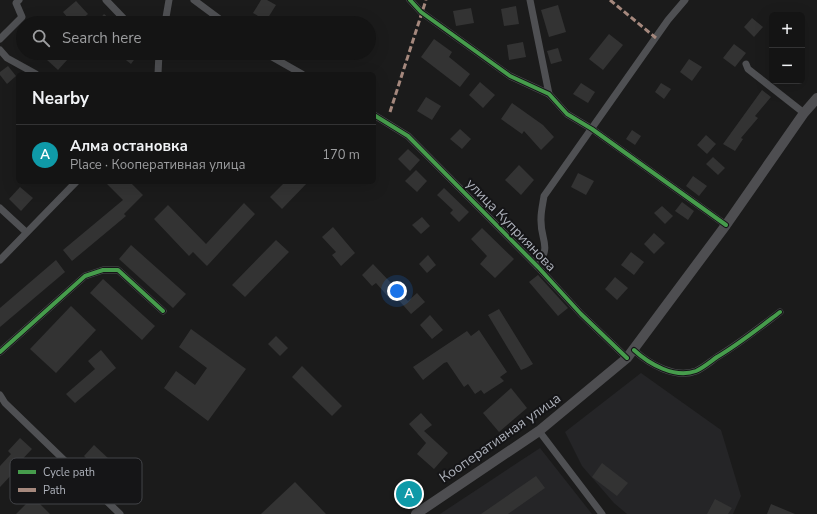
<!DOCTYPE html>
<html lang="en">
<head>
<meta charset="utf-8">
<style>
	body { margin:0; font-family:"Nunito Sans",sans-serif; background:#212122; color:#f1f3f6 }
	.controls { position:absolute; right:12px; top:12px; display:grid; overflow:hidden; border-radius:6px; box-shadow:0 4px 16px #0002 }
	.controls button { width:36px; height:36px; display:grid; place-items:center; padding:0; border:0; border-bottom:1px solid #333334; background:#141414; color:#f1f3f6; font:20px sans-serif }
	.you { position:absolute; left:397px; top:291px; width:14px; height:14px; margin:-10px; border:3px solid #fff; border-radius:50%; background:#1a73e8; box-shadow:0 0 0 6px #1a73e833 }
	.badge { display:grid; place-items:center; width:26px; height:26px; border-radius:50%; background:#7a7c82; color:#fff; font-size:13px; font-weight:700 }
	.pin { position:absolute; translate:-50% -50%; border:2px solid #fff; box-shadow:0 1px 4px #0006 }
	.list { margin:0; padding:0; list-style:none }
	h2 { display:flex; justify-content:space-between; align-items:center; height:52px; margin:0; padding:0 16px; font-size:17px }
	h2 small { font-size:13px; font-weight:400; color:#9d9ea0 }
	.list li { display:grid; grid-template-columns:26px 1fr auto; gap:12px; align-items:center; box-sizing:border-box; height:60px; padding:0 16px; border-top:1px solid #333334 }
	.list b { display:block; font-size:15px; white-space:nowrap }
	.list p { margin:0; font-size:13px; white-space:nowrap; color:#9d9ea0 }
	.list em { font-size:13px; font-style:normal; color:#9d9ea0 }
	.icon { flex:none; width:22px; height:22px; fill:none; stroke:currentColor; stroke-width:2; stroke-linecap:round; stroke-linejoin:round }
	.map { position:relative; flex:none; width:817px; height:514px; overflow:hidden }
	.search { position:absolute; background:#141414; box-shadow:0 4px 16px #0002; left:16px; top:16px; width:360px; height:44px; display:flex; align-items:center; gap:10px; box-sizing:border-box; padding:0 14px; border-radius:22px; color:#9d9ea0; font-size:15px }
	.panel { position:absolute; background:#141414; box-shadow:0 4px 16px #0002; left:16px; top:72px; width:360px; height:112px; border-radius:6px }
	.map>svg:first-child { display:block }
	.built { fill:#252527 }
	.building { fill:#333 }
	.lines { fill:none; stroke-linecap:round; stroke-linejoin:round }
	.street { stroke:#4f5053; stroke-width:7 }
	.secondary { stroke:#4e4e51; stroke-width:10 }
	.quiet { stroke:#a5887d; stroke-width:3; stroke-dasharray:6 3; stroke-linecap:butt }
	.cycleway-casing { stroke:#151517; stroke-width:6 }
	.cycleway { stroke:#469c4c; stroke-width:4 }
	.labels { text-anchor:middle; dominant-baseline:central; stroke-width:4; stroke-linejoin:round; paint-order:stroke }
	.street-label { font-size:14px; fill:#adb1ba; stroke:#151517 }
	.key { fill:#151517; stroke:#434448; stroke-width:1 }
	.key-label { font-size:11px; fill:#adb1ba }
</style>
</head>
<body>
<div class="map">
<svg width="817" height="514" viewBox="0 0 817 514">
	<rect width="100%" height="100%" fill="#1b1b1b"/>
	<!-- built -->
	<g class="built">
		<path d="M641,373L721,430L741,496L733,514H627L614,503L582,466L565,432Z"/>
		<path d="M540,448L592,514H440Z"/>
	</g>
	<!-- building -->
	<g class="building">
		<path d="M261,0H267L276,5L266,21L253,13Z"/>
		<path d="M76,1L88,14L78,23H72L63,12Z"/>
		<path d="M558,5L566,32L549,37L541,10Z"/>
		<path d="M516,6L519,24L504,26L501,9Z"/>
		<path d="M471,8L474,23L456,26L453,11Z"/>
		<path d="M104,14L115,23H96Z"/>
		<path d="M752,18L763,27L754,37L744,27Z"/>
		<path d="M609,34L623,45L603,70L589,59Z"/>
		<path d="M434,39L452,52L449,57L470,74L460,87L421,57Z"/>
		<path d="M523,42L526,57L509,60L507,45Z"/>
		<path d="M734,44L746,53L735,67L723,58Z"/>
		<path d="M558,48L562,61L551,64L547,51Z"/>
		<path d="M52,53H62L68,59L58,70L46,59Z"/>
		<path d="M117,53H139L131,64Z"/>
		<path d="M689,59L702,67L692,81L680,72Z"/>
		<path d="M8,66L16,76L7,84L0,75V72Z"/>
		<path d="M480,82L495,95L483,108L469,95Z"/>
		<path d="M581,83L595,92L588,103L573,94Z"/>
		<path d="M661,83L671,89L664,99L655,92Z"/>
		<path d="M762,90L771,97L755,116L758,118L741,138L743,139L735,151L723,144Z"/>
		<path d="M426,97L441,106L432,120L417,111Z"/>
		<path d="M512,103L543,125L554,137L541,150L524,131L522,134L501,119Z"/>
		<path d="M460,129L471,139L462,149L450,139Z"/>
		<path d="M632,130L641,136L635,145L626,139Z"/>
		<path d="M706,135L716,144L707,154L697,145Z"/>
		<path d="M408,149L420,160L410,171L398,159Z"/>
		<path d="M713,157L725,168L718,175L706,164Z"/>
		<path d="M519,165L534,180L521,195L505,180Z"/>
		<path d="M416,170L427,181L417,192L405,181Z"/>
		<path d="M578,173L594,181L586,195L571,187Z"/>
		<path d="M693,176L707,186L699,196L686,186Z"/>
		<path d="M105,182H130L143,195L124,214L126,216L72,261L63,250L123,200Z"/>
		<path d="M285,182H308L282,209L270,197Z"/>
		<path d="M20,187L33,198L21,211L9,199Z"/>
		<path d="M444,188L469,212L459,222L450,213L453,210L437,195Z"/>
		<path d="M682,202L694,211L688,220L675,211Z"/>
		<path d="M244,203L255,214L207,266L193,252L189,256L154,219L168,205L206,244Z"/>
		<path d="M662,206L673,216L665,224L654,213Z"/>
		<path d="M422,217L430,226L421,234L412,225Z"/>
		<path d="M333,227L355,253L341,266L332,255L336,252L322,237Z"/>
		<path d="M482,228L514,259L495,278L480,264L487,256L471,239Z"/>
		<path d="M654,233L665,243L654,254L644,244Z"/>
		<path d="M276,240L289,252L245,297L232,285Z"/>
		<path d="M131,245L186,294L173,308L119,259Z"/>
		<path d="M631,252L644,262L634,275L621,265Z"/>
		<path d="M428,255L436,265L427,273L419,264Z"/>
		<path d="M56,260L65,272L0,327V308Z"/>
		<path d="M373,264L408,301L417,293L425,302L411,314L396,297L392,301L376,283L372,286L362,275Z"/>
		<path d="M538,275L568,308L558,316L529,282Z"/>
		<path d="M615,277L628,288L617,300L605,289Z"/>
		<path d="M103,279L155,326L142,340L90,293Z"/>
		<path d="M71,306L96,330L56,373L30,349Z"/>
		<path d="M499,309L533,364L526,368L521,370L488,315Z"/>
		<path d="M430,315L443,330L432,339L420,325Z"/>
		<path d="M191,329L246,369L208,421L164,388L176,371L195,385L207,368L179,347Z"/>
		<path d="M479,330L507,372L500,377L504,381L484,394L481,390L475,394L468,384L464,387L447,362L444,363L423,380L413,367L467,331L471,336Z"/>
		<path d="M276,336L288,348L280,356L268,344Z"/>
		<path d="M101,350L116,368L75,403L66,394L95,369L88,361Z"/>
		<path d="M302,366L342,406L332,416L292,377Z"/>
		<path d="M511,388L527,408L499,432L483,413Z"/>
		<path d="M421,413L432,425L424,431L448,453L434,469L417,454L426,443L409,424Z"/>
		<path d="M20,438L32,449L13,469L15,471L0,487V466L11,454L8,451Z"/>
		<path d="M94,445L110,460L100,471L84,456Z"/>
		<path d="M602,463L628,483L617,496L592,477Z"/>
		<path d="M536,476L545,488L508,514H481Z"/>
		<path d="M413,481L423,494L404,508L395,495Z"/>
		<path d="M295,482L326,514H261Z"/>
		<path d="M33,497L50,514H16Z"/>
		<path d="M715,499L732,508L728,514H707Z"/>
		<path d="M771,504L795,514H767Z"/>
	</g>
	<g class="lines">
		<!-- street -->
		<g class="street">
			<path d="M106,0L128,23"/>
			<path d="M194,0L225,23"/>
			<path d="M410,0L421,12L510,76L549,94L567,114L592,129L726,225"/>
			<path d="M530,0L549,94"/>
			<path d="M165,23L169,0"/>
			<path d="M0,39L22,17L16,3L19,0"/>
			<path d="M0,50L7,58L36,74"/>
			<path d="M265,53L302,74"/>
			<path d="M746,64L748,69L804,113"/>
			<path d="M158,74L159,53"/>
			<path d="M374,115L408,136L538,267L581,314L627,358"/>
			<path d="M0,208L26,232"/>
			<path d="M0,260L76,182"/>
			<path d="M538,267C552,242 540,242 541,218C541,211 543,203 544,196L668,20L685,0"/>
			<path d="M634,350C649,364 675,379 696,371C703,368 710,362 717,357C739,344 759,328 780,312"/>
			<path d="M0,352L85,276L103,270H118L163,311"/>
			<path d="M0,395L5,403L120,514"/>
			<path d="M539,431L602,514"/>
		</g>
		<!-- secondary -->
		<path class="secondary" d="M416,514L539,431L627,358L726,225L804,113L817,98"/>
		<!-- quiet -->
		<g class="quiet">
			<path d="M610,0L656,38"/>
			<path d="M390,112L426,0"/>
		</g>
		<!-- cycleway casing -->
		<g class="cycleway-casing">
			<g id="cycleway">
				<path d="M410,0L421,12L510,76L549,94L567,114L592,129L726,225"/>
				<path d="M374,115L408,136L538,267L581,314L627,358"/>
				<path d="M634,350C649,364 675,379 696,371C703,368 710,362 717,357C739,344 759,328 780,312"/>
				<path d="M0,352L85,276L103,270H118L163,311"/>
			</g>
		</g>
		<!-- cycleway -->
		<use href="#cycleway" class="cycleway"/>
	</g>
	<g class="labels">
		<!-- street labels -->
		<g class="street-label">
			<text transform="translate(511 225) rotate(46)">улица Куприянова</text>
			<text transform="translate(500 438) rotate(-35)">Кооперативная улица</text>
		</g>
	</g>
	<!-- legend -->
	<rect x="10" y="458" width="132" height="46" rx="6" class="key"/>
	<rect x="18" y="470" width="18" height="4" fill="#469c4c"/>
	<rect x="18" y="488" width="18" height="4" fill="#a5887d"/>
	<g class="key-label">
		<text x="43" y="476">Cycle path</text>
		<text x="43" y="494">Path</text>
	</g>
</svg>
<div class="controls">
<button>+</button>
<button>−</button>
</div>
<div class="you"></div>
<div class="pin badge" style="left:409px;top:494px;background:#0f9aa8">A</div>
<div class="search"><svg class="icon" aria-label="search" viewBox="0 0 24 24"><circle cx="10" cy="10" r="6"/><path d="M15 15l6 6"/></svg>Search here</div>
<section class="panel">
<h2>Nearby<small></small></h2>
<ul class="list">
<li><span class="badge" style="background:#0f9aa8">A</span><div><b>Алма остановка</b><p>Place · Кооперативная улица</p></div><em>170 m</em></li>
</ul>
</section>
</div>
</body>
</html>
